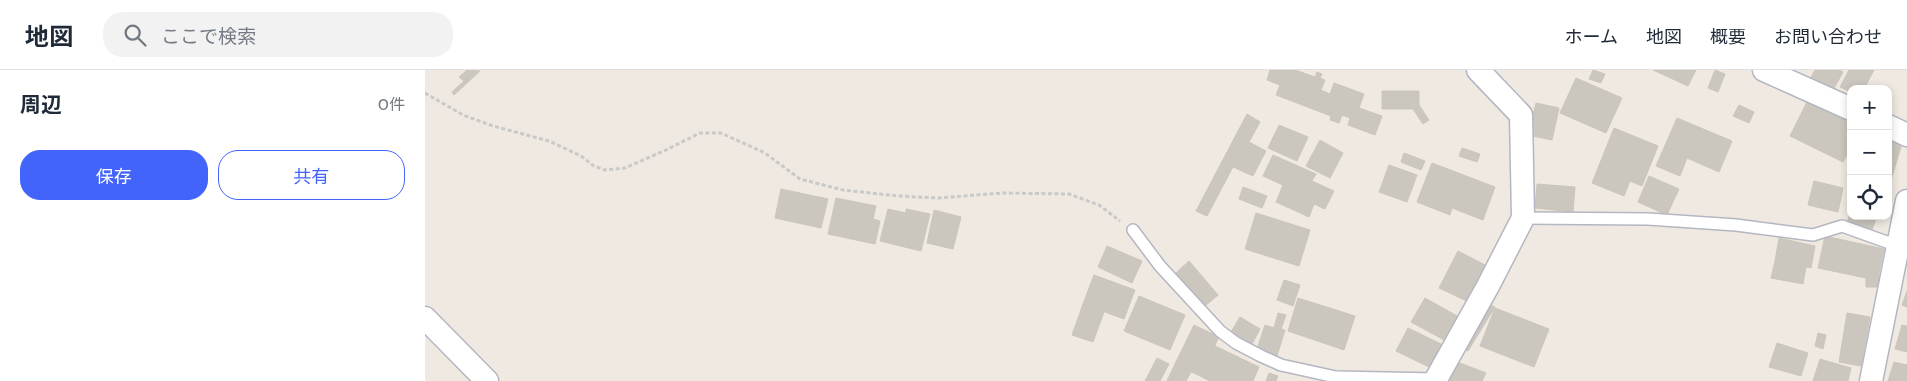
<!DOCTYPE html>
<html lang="ja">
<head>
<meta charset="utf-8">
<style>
	body { margin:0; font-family:Cabin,"Noto Sans JP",sans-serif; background:#f2f2f3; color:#1f2937 }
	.controls { position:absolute; right:15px; top:15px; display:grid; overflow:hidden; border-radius:10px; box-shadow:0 2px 8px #0003 }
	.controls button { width:45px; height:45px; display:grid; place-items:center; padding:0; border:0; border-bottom:1px solid #e0e1e3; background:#fff; color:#1f2937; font:25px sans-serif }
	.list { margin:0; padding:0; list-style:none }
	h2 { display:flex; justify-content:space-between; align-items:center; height:65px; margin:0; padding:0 20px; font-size:21px }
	h2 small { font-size:16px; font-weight:400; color:#747a83 }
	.actions { display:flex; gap:10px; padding:15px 20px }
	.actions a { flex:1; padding:11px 0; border:1px solid #4264fb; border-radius:20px; text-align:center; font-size:18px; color:#4264fb }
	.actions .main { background:#4264fb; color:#fff }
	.icon { flex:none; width:28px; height:28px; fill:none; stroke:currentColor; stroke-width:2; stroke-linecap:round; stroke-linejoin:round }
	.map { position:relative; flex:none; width:1482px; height:311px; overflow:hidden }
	header { display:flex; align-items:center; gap:30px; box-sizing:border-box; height:70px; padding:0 25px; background:#fff; border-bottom:1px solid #e0e1e3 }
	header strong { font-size:24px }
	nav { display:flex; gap:28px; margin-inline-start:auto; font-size:18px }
	.search { width:350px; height:45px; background:#f2f2f3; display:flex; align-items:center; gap:12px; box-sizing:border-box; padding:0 18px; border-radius:20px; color:#747a83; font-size:19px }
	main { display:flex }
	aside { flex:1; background:#fff }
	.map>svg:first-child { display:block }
	.building { fill:#cbc7bf; stroke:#cbc5ba }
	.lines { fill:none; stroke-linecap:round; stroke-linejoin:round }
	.service-casing { stroke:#b4b7c1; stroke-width:14 }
	.minor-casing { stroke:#b4b7c1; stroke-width:25 }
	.path { stroke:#c9c9c9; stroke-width:3; stroke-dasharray:4 2.5; stroke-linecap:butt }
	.service { stroke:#fff; stroke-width:11 }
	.minor { stroke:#fff; stroke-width:22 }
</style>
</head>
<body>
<header>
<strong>地図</strong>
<div class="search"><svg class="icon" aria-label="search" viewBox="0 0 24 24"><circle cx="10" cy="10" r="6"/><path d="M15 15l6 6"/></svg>ここで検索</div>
<nav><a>ホーム</a><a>地図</a><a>概要</a><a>お問い合わせ</a></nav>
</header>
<main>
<aside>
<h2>周辺<small>0件</small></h2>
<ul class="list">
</ul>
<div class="actions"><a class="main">保存</a><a>共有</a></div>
</aside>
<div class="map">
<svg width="1482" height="311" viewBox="0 0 1482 311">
	<rect width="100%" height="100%" fill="#efe9e1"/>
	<!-- building -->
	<g class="building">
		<path d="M42,0L55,1L29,25L27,22L39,11L34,7Z"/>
		<path d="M845,0H870L890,7L892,2L897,4L895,8L900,10L896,20L905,24L909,13L939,24L934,38L957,46L950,65L923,55L925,48L917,45L914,53L905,50L906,46L851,25L855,15L842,10Z"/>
		<path d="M1168,0L1180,4L1176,13L1164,9Z"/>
		<path d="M1228,0H1271L1263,16Z"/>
		<path d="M1290,0L1300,4L1293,22L1283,18Z"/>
		<path d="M1390,0H1415L1418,2L1406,24L1384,11Z"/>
		<path d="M1424,0H1449L1439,19H1426V22L1415,17Z"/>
		<path d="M1151,8L1197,28L1181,63L1135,43Z"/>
		<path d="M957,21H994V35L1004,50L998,54L988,39H957Z"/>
		<path d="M1383,30L1426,51V77L1418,92L1365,66Z"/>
		<path d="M1111,33L1134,38L1127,70L1103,65Z"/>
		<path d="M1314,35L1329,42L1324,53L1308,46Z"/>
		<path d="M822,44L835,52L824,72L841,81L828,106L808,97L782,146L771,141Z"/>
		<path d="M1252,48L1307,71L1294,102L1262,88L1255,106L1231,96Z"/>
		<path d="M854,55L883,67L872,91L843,78Z"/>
		<path d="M1189,58L1233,76L1217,116L1205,111L1199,126L1167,113Z"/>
		<path d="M1463,65L1478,70L1466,110L1463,109Z"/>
		<path d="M895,70L918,83L905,108L881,96Z"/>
		<path d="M1037,78L1055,84L1052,92L1034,86Z"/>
		<path d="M979,83L1000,91L996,100L976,92Z"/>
		<path d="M848,85L891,104L887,111L909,121L900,139L889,134L884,147L851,132L858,115L838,106Z"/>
		<path d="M1007,93L1070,117L1058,150L1027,138L1025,145L992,132Z"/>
		<path d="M964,95L992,105L982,132L954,122Z"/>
		<path d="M1224,106L1254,119L1242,145L1213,132Z"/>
		<path d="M1389,111L1418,118L1413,142L1383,135Z"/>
		<path d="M1112,114L1150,117L1148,142L1110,138Z"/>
		<path d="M818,117L842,126L837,138L814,129Z"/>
		<path d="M356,119L403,129L396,158L350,148Z"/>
		<path d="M411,128L451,136L448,149L455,151L450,174L403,164Z"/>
		<path d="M463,139L481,143V139L505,144L496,181L455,171Z"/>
		<path d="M509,140L536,147L528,179L502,173Z"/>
		<path d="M1426,142V146H1452L1447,160L1422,152Z"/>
		<path d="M831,143L885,160L874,196L820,179Z"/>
		<path d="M1400,166L1459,179L1454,203V217H1441V208L1393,198Z"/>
		<path d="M1354,168L1390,176L1386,198L1350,191Z"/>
		<path d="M682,176L717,191L707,213L673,197Z"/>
		<path d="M1033,181L1064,197L1046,233L1014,218Z"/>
		<path d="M764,191L793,225L780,236L751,203Z"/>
		<path d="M1350,191L1381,197L1378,214L1346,208Z"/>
		<path d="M669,205L710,220L699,249L658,234Z"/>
		<path d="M859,210L875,215L868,236L852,230Z"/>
		<path d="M1482,221V237L1477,235Z"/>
		<path d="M714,226L760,245L745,280L699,261Z"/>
		<path d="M873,228L930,246L919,280L863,261Z"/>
		<path d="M1000,228L1034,247L1021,271L986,252Z"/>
		<path d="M1062,233L1070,237L1043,281L1036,276Z"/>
		<path d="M658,234L679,242L668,272L647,265Z"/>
		<path d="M1070,238L1124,259L1109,297L1055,276Z"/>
		<path d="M853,243L861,245L856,259L860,260L852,286L832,279L840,255L849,258Z"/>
		<path d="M1422,243L1445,247L1436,296L1414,292Z"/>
		<path d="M815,247L835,259L827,274L806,262Z"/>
		<path d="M769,255L794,267L775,306L750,294Z"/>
		<path d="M1477,255L1482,256V282L1470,279Z"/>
		<path d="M983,258L1018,275L1006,298L971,281Z"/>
		<path d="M1393,263L1401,265L1398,279L1390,276Z"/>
		<path d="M1352,273L1383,283L1376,306L1344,297Z"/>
		<path d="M790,276L834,297L828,311H785L775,306Z"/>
		<path d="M732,288L744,294L735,311H720Z"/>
		<path d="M1395,289L1426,298L1423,311H1388Z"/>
		<path d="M1027,290L1061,303L1057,311H1019Z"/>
		<path d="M1469,292L1482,295V311H1463Z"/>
		<path d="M750,294L766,302L761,311H742Z"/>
		<path d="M844,303L853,306L851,311H841Z"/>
	</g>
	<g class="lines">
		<!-- service casing -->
		<g class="service-casing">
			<g id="service">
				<path d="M1098,148L1223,149L1311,155L1388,165L1417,156L1473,176"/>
				<path d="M708,160L735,196L795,261L811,273L836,286L856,295L911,307L1011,309"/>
			</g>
		</g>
		<!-- minor casing -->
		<g class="minor-casing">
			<g id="minor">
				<path d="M1339,0L1426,39"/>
				<path d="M1463,56L1482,65"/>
				<path d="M0,248L62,311"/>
				<path d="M1010,311L1063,216L1098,148L1096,45L1053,0"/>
				<path d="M1446,311L1482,131"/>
			</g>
		</g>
		<!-- path -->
		<path class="path" d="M0,23L38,45L68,56L124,71L156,86L169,96L180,100L200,98L241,80L275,63H296L340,83L375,109L418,120L473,126L513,128L579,123L644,124L674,135L695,151"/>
		<!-- service -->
		<use href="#service" class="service"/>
		<!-- minor -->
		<use href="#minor" class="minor"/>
	</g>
</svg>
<div class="controls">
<button>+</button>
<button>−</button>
<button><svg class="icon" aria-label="locate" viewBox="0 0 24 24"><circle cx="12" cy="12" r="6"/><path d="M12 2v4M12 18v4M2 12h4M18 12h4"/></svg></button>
</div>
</div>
</main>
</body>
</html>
